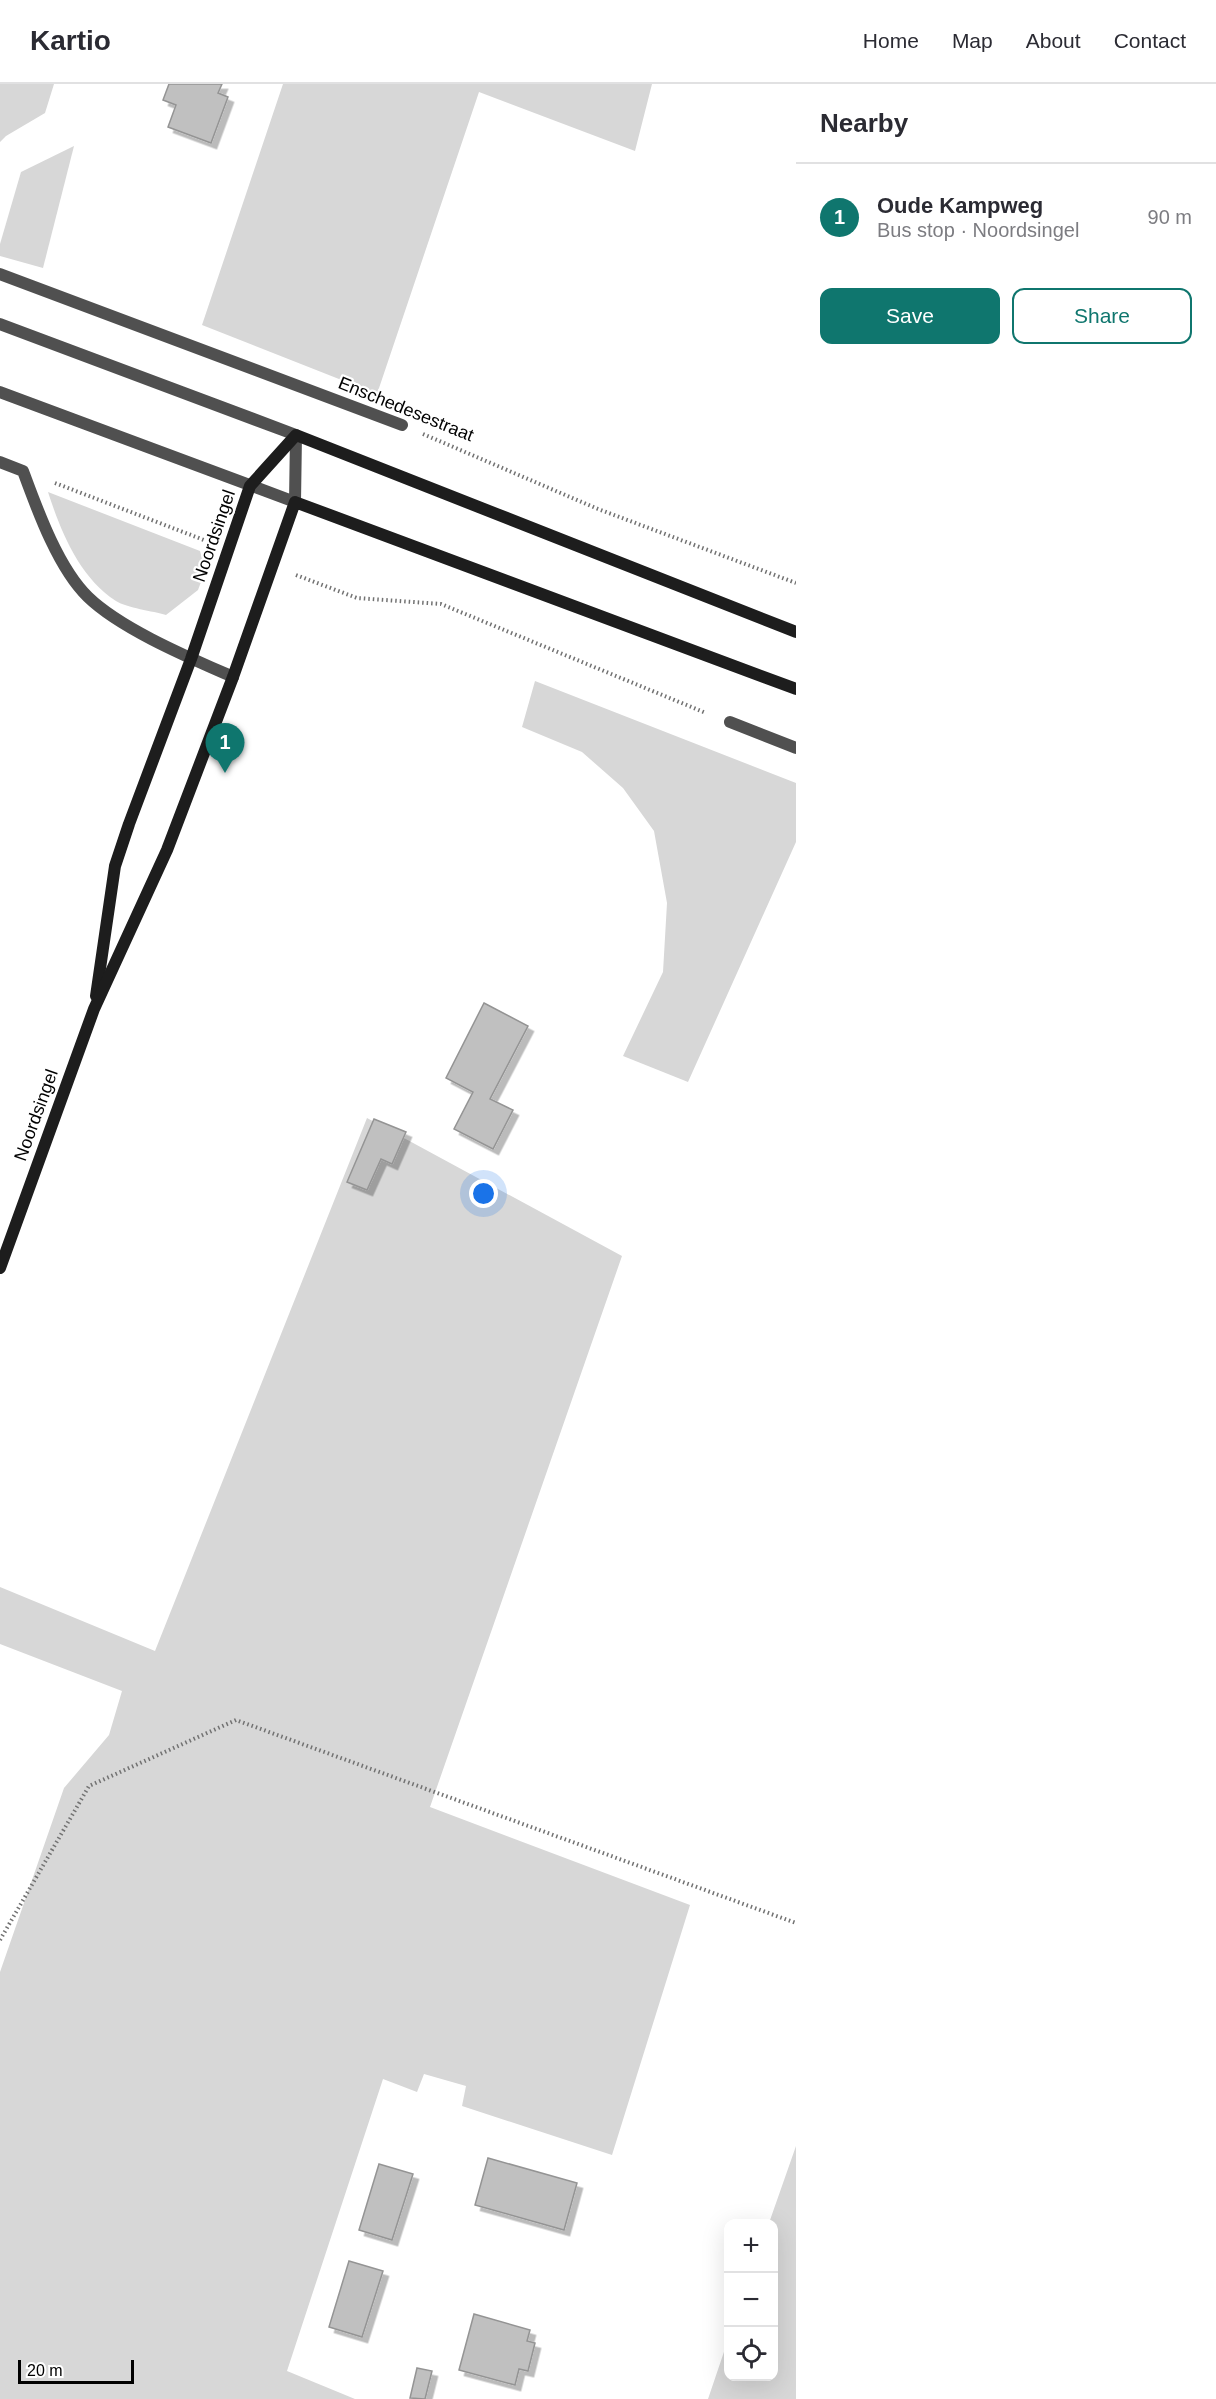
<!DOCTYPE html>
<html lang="en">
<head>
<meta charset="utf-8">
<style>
	body { margin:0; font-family:Arial,sans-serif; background:#f7f7f7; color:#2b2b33 }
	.controls { position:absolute; right:18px; bottom:18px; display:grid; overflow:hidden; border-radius:12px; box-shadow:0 6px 24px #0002 }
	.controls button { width:54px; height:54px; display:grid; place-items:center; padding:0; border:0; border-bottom:2px solid #e1e1e2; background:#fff; color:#2b2b33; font:30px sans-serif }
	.scale { position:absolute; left:18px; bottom:15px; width:116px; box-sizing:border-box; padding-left:6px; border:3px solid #000; border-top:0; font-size:16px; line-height:21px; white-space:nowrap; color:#000; -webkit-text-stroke:4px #fff; paint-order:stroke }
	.you { position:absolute; left:484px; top:1110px; width:21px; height:21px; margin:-15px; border:4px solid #fff; border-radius:50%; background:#1a73e8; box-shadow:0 0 0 9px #1a73e833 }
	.badge { display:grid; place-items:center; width:39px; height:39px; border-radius:50%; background:#0f766e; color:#fff; font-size:20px; font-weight:700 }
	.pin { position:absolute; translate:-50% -50px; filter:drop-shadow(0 2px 3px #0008) }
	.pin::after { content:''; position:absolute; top:32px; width:21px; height:18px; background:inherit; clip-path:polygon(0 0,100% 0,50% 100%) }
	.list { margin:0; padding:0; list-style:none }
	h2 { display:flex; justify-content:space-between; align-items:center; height:78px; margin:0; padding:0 24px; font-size:26px }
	h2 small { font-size:20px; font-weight:400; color:#7c7c81 }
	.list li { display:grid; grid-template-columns:39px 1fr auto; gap:18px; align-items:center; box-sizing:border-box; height:108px; padding:0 24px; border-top:2px solid #e1e1e2 }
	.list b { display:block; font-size:22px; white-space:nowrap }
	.list p { margin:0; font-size:20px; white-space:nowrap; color:#7c7c81 }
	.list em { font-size:20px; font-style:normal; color:#7c7c81 }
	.actions { display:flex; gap:12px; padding:18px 24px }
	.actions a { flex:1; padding:14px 0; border:2px solid #0f766e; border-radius:12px; text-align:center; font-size:21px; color:#0f766e }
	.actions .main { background:#0f766e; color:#fff }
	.icon { flex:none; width:33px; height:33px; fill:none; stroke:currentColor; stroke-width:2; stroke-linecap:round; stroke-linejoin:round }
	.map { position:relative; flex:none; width:796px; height:2315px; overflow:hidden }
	header { display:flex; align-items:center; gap:36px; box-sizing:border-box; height:84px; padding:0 30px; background:#fff; border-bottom:2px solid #e1e1e2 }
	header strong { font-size:28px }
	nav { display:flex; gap:33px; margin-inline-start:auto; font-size:21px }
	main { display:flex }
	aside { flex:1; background:#fff }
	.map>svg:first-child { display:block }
	.green { fill:#d7d7d7 }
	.building { fill:#c0c0c0; stroke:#949494; stroke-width:1.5; filter:url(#shadow) }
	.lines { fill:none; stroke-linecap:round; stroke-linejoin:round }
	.path { stroke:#727272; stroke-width:4; stroke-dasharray:1.5 3; stroke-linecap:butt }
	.minor { stroke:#505050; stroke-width:12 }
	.tertiary { stroke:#505050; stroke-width:12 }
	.secondary { stroke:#1d1d1d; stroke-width:12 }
	.labels { text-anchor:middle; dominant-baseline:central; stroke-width:4.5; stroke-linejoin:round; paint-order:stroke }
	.street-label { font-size:18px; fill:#000; stroke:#fff }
</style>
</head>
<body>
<header>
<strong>Kartio</strong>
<nav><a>Home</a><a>Map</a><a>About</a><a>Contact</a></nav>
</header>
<main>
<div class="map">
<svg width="796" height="2315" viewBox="0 0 796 2315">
	<defs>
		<filter id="shadow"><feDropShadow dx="5.5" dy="5.5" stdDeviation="0" flood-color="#0004"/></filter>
	</defs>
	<rect width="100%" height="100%" fill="#fff"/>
	<!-- green -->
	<g class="green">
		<path d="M0,0H54L45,29L6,52L0,58Z"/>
		<path d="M283,0H652L635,67L479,8L377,310L202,241Z"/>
		<path d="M74,62L43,184L0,172V160L21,88Z"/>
		<path d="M48,408L200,467L205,487L198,506L166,531C153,527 127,524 116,517C79,493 61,448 48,408Z"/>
		<path d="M535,597L796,699V758L688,998L623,972L663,888L667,819L654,747L623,704L582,668L522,643Z"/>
		<path d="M367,1034L622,1172L430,1723L690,1821L612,2071L462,2022L466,2002L424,1990L417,2008L383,1995L287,2287L355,2315H0V1888L64,1704L109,1651L122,1607L0,1560V1503L155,1567Z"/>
		<path d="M796,2062V2315H708L728,2256V2292H774V2140L769,2139Z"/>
	</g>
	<!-- building -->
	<g class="building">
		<path d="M169,0H222L218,9L228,13L211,59L168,43L176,21L163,16Z"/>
		<path d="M484,919L528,942L490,1015L513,1026L493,1065L454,1045L473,1008L446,994Z"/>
		<path d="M374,1035L406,1048L392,1080L381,1075L367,1106L347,1098Z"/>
		<path d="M488,2074L577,2099L564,2146L475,2121Z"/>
		<path d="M379,2080L413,2090L392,2156L359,2146Z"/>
		<path d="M349,2177L383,2187L362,2253L329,2243Z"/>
		<path d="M474,2230L530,2246L527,2257L535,2259L528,2287L519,2285L515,2301L459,2286Z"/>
		<path d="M417,2284L432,2287L425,2315L410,2314Z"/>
	</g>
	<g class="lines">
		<!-- path -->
		<g class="path">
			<path d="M423,350L598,425L796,499"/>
			<path d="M55,399L204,456"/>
			<path d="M296,491L357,514L441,520L706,629"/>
			<path d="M0,1856L89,1702L236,1636L796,1839"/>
		</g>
		<!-- minor -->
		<g class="minor">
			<path d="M0,190L402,341"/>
			<path d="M0,378L23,387C37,425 58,484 88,513C121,545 190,574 233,593"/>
			<path d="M730,638L796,664"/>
		</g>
		<!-- tertiary -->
		<path class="tertiary" d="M0,240L296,351L295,418L0,308"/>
		<!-- secondary -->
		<g class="secondary">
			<path d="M96,912L115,782L129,740L191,575L250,402L296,351L796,548"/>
			<path d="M0,1184L94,925L167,766L233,593L295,418L796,605"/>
		</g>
	</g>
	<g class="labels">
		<!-- street labels -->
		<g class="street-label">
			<text transform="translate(406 325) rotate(22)">Enschedesestraat</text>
			<text transform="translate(214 452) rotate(-71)">Noordsingel</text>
			<text transform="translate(36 1031) rotate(-70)">Noordsingel</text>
		</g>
	</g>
</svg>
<div class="controls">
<button>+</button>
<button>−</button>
<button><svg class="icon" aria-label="locate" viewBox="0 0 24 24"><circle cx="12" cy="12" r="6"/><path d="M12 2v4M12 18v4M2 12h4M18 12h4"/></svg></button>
</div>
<div class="scale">20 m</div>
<div class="you"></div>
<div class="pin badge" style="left:225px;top:689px">1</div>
</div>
<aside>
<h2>Nearby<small></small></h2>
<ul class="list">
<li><span class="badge">1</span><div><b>Oude Kampweg</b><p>Bus stop · Noordsingel</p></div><em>90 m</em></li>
</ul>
<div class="actions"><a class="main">Save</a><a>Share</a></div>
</aside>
</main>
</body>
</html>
